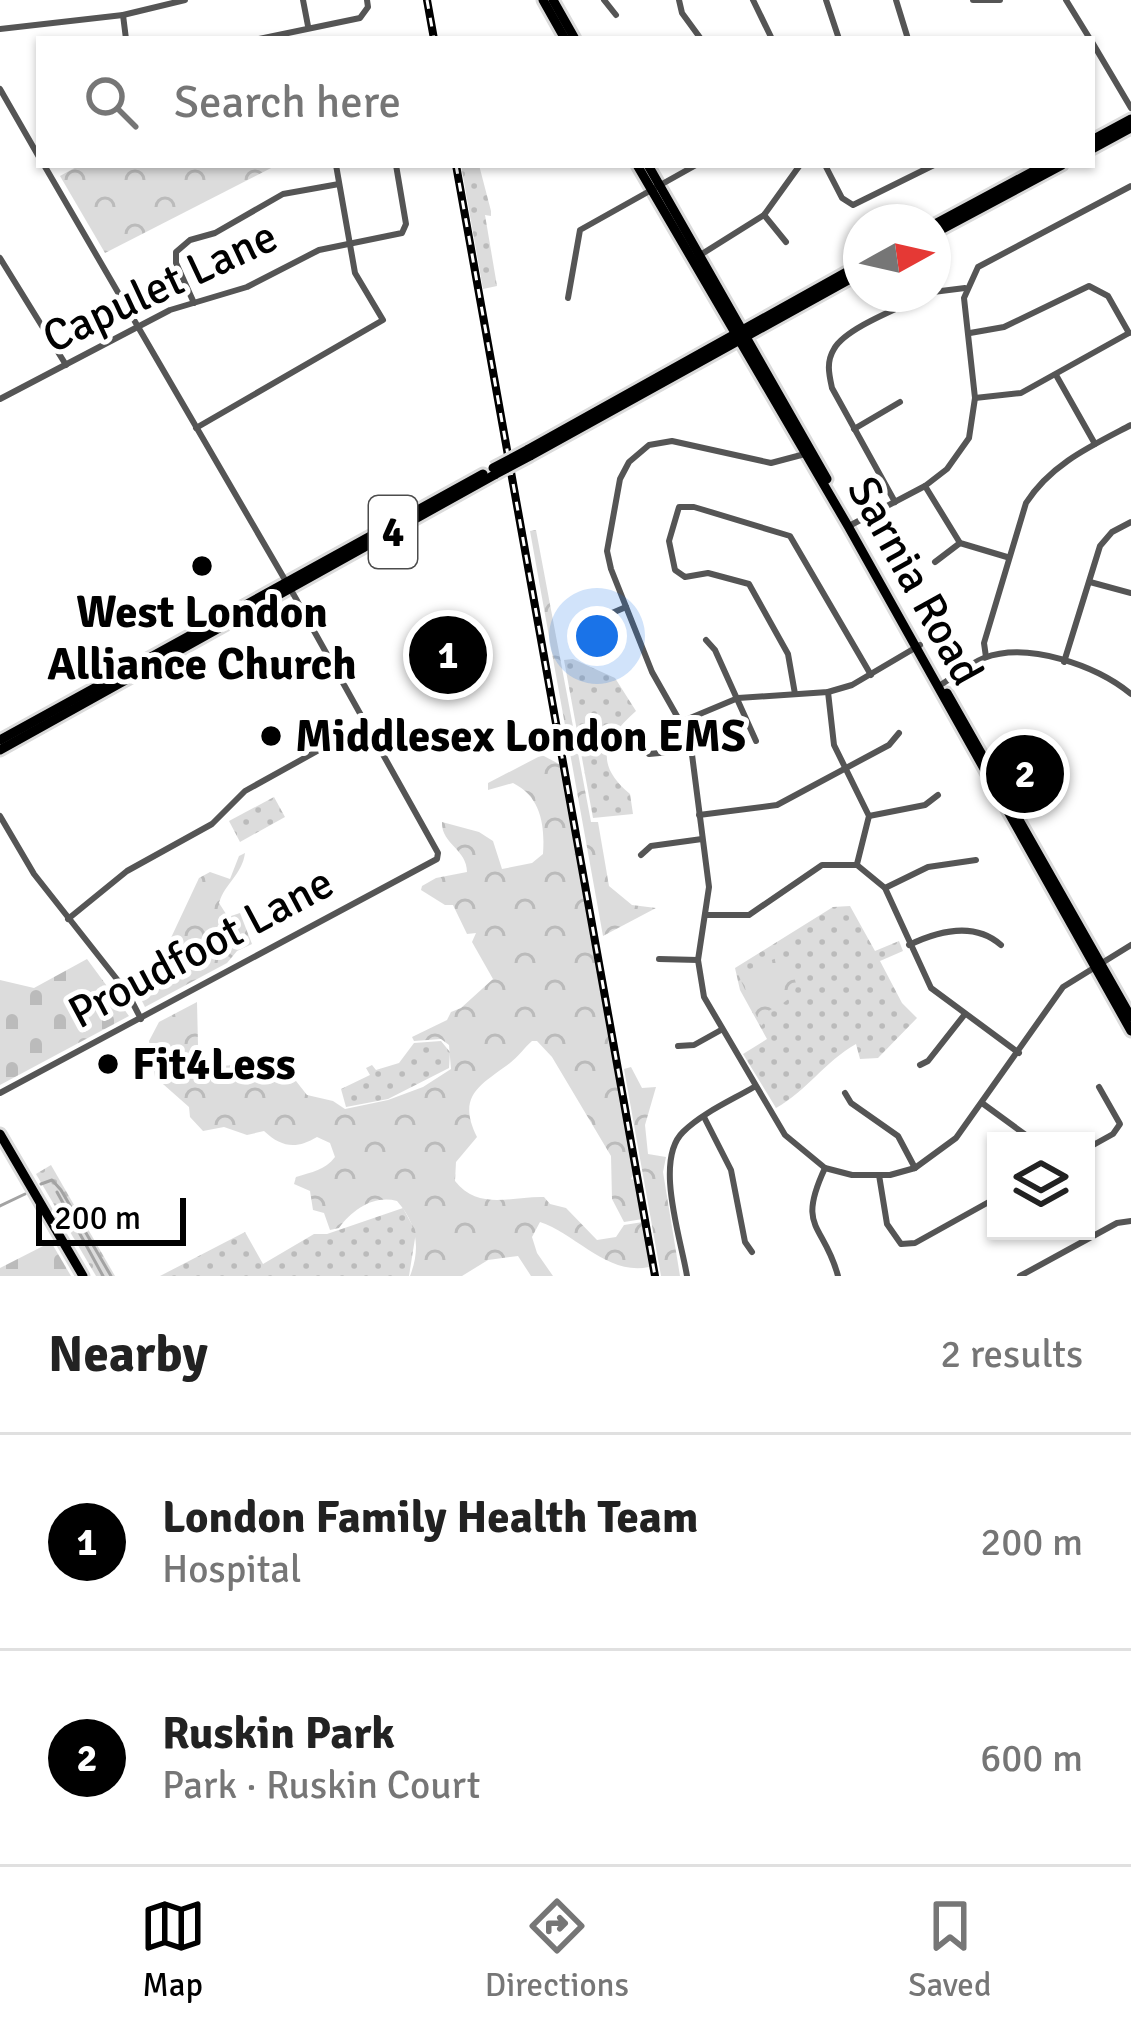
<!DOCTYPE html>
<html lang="en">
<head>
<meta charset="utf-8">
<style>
	body { margin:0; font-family:Signika,sans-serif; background:#f6f6f6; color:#222 }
	.controls { position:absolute; right:36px; bottom:36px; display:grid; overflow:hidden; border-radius:0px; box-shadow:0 3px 9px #0004 }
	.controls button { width:108px; height:108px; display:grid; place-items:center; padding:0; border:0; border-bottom:3px solid #e0e0e0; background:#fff; color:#222; font:60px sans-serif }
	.compass { position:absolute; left:843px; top:204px; width:108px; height:108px; border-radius:50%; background:#fff; box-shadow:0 3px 9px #0004; rotate:82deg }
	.scale { position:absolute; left:36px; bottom:30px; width:150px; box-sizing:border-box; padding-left:12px; border:6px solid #000; border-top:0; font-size:33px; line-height:42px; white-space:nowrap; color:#000; -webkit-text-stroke:9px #fff; paint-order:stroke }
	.you { position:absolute; left:597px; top:636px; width:42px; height:42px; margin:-30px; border:9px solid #fff; border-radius:50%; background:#1a73e8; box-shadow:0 0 0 18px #1a73e833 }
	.badge { display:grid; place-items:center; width:78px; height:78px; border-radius:50%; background:#000; color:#fff; font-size:39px; font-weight:700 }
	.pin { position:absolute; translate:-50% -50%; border:6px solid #fff; box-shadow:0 3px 12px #0006 }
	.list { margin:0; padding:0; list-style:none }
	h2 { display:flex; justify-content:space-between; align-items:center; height:156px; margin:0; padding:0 48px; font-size:51px }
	h2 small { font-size:39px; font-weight:400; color:#767676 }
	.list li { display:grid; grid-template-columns:78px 1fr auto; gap:36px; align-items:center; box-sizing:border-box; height:216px; padding:0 48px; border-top:3px solid #e0e0e0 }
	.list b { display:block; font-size:45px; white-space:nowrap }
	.list p { margin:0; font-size:39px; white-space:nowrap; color:#767676 }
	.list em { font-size:39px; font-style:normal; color:#767676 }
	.icon { flex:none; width:66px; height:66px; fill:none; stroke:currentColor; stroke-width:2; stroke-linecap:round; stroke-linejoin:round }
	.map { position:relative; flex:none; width:1131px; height:1276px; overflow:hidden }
	.search { position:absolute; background:#fff; box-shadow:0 3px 9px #0004; left:36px; right:36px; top:36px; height:132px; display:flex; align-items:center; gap:30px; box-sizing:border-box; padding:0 42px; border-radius:0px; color:#767676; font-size:45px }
	.sheet { height:588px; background:#fff }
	nav { display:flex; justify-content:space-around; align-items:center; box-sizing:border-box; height:168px; border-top:3px solid #e0e0e0; background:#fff; font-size:33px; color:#767676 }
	nav a { display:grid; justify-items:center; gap:6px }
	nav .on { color:#000 }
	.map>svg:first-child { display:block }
	.green { fill:url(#green-dots) }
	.forest { fill:url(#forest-crowns) }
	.cemetery { fill:url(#cemetery-stones) }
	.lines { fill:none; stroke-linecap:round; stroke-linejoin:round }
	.stream { stroke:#a3a3a3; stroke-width:3 }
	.major-casing { stroke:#dbdbdb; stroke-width:15 }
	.minor { stroke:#555; stroke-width:6 }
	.major { stroke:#000; stroke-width:9 }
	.rail-casing { stroke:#000; stroke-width:8 }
	.rail { stroke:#fff; stroke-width:3; stroke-dasharray:9; stroke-linecap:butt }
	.major-bridge-casing { stroke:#dbdbdb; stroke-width:15; stroke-linecap:butt }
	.major-bridge { stroke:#000; stroke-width:9 }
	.poi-dot { fill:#000; stroke:#fff; stroke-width:4.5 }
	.labels { text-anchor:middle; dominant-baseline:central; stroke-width:10; stroke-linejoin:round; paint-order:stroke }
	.shield { fill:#fff; stroke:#4c4c4c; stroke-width:3 }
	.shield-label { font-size:42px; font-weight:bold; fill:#000 }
	.street-label { font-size:45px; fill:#000; stroke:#fff }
	.poi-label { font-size:45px; font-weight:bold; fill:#000; stroke:#fff; text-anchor:start }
</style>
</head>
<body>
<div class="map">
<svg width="1131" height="1276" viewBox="0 0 1131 1276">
	<defs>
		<pattern id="green-dots" width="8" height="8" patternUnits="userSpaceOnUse" patternTransform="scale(3)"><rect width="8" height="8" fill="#dcdcdc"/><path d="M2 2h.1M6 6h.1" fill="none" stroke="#bbb" stroke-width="1.8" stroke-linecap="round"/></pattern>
		<pattern id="forest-crowns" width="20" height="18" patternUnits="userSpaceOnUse" patternTransform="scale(3)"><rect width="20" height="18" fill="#dcdcdc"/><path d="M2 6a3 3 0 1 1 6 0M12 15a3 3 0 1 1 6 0" fill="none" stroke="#bbb"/></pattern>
		<pattern id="cemetery-stones" width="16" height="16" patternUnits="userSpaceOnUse" patternTransform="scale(3)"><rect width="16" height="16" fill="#dcdcdc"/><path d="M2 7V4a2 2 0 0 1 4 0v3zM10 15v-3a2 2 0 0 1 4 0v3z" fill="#bbb"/></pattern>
	</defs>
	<rect width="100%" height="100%" fill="#fff"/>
	<!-- green -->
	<g class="green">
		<path d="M461,165H479L491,211V216L485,215L497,286L483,289Z"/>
		<path d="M573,659L615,678L636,711C603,740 594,764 630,794L633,814L593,818L564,660Z"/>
		<path d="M1020,743L1048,753C1059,780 1038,792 1017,805L990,758Z"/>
		<path d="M274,797L285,817L240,842L229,821Z"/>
		<path d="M850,906L875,951L899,941L903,951L880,961L902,1003L917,1018L878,1058L860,1059L856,1044C824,1062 807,1091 776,1108L743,1054L767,1039L740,990L735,968L833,907Z"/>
		<path d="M441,1041L450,1052L449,1068L388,1099L346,1107L341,1089L370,1075L366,1068L372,1065L376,1070L399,1063L414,1043Z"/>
		<path d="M51,1165L115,1276H96L36,1174Z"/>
		<path d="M403,1208L416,1232L409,1276H160L245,1232L263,1264L314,1234H327Z"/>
	</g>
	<!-- forest -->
	<g class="forest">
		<path d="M80,165H277L105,253L60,176Z"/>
		<path d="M536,530L591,822H598L609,886L632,905L656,908L603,936L530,531Z"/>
		<path d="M542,755L559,764L634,1173L631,1179L635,1180L643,1219L624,1222L612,1199L611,1156L552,1057L537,1041H532C524,1048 518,1057 510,1063C481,1085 456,1095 477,1137L456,1162L455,1181C479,1211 511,1196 544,1197L550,1204L566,1208L597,1240L616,1237L624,1225L643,1222L649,1267C608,1276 576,1234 540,1222L532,1237L537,1253L553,1276H531L518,1256L488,1260L462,1276H410C421,1248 417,1224 397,1201C374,1195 353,1209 339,1228L330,1230L324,1213L313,1210L310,1191L294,1184L296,1177C312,1172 325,1170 335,1157L330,1143L317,1137C297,1149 282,1148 264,1131L247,1135L224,1127L203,1131L190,1117L189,1107L155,1077L149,1041L159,1022L197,1002L198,1045L206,1067L235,1065L296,1081L307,1095L333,1101L345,1109L388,1100L423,1087L451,1069L449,1045L441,1039L414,1041L412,1037L447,1020L451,1012L461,1008L493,979L472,942L476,933L467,934L453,905H445L421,890L422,886L436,878L467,872C467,849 441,844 442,822L479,832L493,841L502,869L532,863L543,854C545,825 541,797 513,783L488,790V783Z"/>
		<path d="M245,853C242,875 225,883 219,903L228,917L240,913L252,944L237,951L227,963L145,1007L131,979L149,981L167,972L169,965L162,957L199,878L210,872L230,879L239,856Z"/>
		<path d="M779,957C808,986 797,998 766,1012L767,1020L761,1026L738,974Z"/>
		<path d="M631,1067L642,1088L656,1087L645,1125L648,1154L666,1157L663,1172L680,1276H661L624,1069Z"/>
	</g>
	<!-- cemetery -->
	<g class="cemetery">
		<path d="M87,959L129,1016L0,1085V980L34,988Z"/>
		<path d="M51,1242L71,1276H0V1268Z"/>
	</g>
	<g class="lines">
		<!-- stream -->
		<g class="stream">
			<path d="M41,1184L52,1180L61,1190L111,1276"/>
			<path d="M57,1192L103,1276"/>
			<path d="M0,1206L25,1194"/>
		</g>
		<!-- major casing -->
		<g class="major-casing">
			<g id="major">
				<path d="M543,0L565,39"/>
				<path d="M553,0L575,39"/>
				<path d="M1092,140L1131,119"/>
				<path d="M1092,149L1131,128"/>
				<path d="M637,165L848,526L1131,1031"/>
				<path d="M648,165L827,479"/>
				<path d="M933,225L1045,165"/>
				<path d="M933,234L1062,165"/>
				<path d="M527,450L861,264"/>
				<path d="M530,456L861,273"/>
				<path d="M947,693L1131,1017"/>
				<path d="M0,740L483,474"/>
				<path d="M0,750L496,474"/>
				<path d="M0,1134L83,1276"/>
			</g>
		</g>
		<!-- minor -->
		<g class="minor">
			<path d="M303,0L308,26"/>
			<path d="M604,0L616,15"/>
			<path d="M679,0L682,13L701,39"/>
			<path d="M753,0L772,39"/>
			<path d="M826,0L839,39"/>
			<path d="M896,0L908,39"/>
			<path d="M973,0H1000"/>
			<path d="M1066,0L1090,39"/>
			<path d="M123,15L126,39"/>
			<path d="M0,29L123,15L185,0"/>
			<path d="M259,39L360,18L368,7L367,0"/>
			<path d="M1092,42L1131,108"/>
			<path d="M0,89L39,157"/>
			<path d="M825,165L842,198L853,205L934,165"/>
			<path d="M764,215L786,242"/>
			<path d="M697,257L764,215L800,165"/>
			<path d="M0,258L66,365"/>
			<path d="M933,292L965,288"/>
			<path d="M568,298L580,230L696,165"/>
			<path d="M194,303L176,263V252L190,240L215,233L283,194L339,184"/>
			<path d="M970,333L1004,327L1089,286L1108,296L1129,333"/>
			<path d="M1056,375L1095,444"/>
			<path d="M975,398L1021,393L1129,333"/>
			<path d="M0,399L170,310L247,287L319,250L402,233L406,224L396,165"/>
			<path d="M196,428L383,320L355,273L336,165"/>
			<path d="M854,429L900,402"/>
			<path d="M805,454L771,463L672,441L649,445L629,462L620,479L607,551L611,569L652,672L690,739L709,887L698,960L704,997L785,1135L825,1168L852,1175H890L915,1168L956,1138L1063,987L1131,945"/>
			<path d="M925,486L960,543L1007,557"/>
			<path d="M895,502L832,388C829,374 826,362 834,349C846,327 905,306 928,294"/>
			<path d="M849,526L925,486L947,469L969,438L975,398L964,298L978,267L1131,186"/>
			<path d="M935,562L960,543"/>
			<path d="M1090,582L1131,593"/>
			<path d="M598,619L626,607"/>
			<path d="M706,640L715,650L756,741"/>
			<path d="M986,657L984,643L1026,503C1051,464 1091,446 1131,425"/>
			<path d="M1064,662L1100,546L1112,532L1131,522"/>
			<path d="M942,684C955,676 969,664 984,658C1028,641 1097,666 1131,694"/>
			<path d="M828,692L834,745L869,816L857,864"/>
			<path d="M795,694L788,654L749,584L708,573L685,577L675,570L669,541L679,507H694L790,536L871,675"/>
			<path d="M683,721L738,698L828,692L852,685L920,645"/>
			<path d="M649,754L691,750"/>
			<path d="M981,759C1008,744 1033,730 1055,759C1052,790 1037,799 1011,813"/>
			<path d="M699,815L777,805L889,745L899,733"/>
			<path d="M0,816L34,874L127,992L141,1019"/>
			<path d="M869,816L925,805L938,795"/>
			<path d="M641,855L651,846L702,839"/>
			<path d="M885,888L928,867L976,860"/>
			<path d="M705,915H749L822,865H857L885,888L931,988L1019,1053"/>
			<path d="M68,919L127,871L212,824L245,791L364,725"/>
			<path d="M909,945C938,931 974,921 1001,945"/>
			<path d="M659,959L698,960"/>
			<path d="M678,1046L694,1045L721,1030"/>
			<path d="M920,1065L928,1061L965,1014"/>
			<path d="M0,1093L437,859L438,853L295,597L44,165"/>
			<path d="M845,1093L851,1103L898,1136L915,1168"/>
			<path d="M982,1103L1034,1141"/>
			<path d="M704,1117L731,1170L745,1242L752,1252"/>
			<path d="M1086,1149L1113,1134L1120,1124L1099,1087"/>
			<path d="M825,1168C796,1230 824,1223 838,1276"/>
			<path d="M879,1175L887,1224L901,1244L915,1243L996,1198"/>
			<path d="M687,1276C681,1239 654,1160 683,1132C702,1113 732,1100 754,1087"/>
			<path d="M1020,1276L1117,1223L1131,1221"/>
		</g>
		<!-- major -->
		<use href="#major" class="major"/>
		<!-- rail casing -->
		<g class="rail-casing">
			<g id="rail">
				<path d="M427,0L434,39"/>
				<path d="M456,165L655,1276"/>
			</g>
		</g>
		<!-- rail -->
		<use href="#rail" class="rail"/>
		<!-- major-bridge casing -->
		<g class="major-bridge-casing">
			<g id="major-bridge">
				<path d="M493,468L527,450"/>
				<path d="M496,474L530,456"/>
			</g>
		</g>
		<!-- major-bridge -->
		<use href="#major-bridge" class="major-bridge"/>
	</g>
	<!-- markers -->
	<g class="poi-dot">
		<circle cx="202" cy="566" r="12"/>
		<circle cx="271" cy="736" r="12"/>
		<circle cx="108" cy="1064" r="12"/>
	</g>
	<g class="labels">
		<!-- shield labels -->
		<rect class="shield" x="369" y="496" width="48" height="72" rx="9"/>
		<g class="shield-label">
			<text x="393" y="532">4</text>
		</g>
		<!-- street labels -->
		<g class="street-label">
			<text transform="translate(160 287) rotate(-25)">Capulet Lane</text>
			<text transform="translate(915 581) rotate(61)">Sarnia Road</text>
			<text transform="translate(201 948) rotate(-28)">Proudfoot Lane</text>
		</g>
		<!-- poi labels -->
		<g class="poi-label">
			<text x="202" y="612" text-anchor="middle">West London<tspan x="202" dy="52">Alliance Church</tspan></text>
			<text x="295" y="736">Middlesex London EMS</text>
			<text x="132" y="1064">Fit4Less</text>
		</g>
	</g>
</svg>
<div class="controls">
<button><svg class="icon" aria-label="layers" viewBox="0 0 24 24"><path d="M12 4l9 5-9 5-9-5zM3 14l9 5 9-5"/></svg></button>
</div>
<svg class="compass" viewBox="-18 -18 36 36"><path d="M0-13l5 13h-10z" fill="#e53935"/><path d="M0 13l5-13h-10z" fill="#767676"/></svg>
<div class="scale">200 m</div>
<div class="you"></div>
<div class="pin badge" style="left:448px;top:655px">1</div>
<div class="pin badge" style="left:1025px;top:774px">2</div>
<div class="search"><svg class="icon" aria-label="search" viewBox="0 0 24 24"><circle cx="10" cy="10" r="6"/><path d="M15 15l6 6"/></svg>Search here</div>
</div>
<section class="sheet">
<h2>Nearby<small>2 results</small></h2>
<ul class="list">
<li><span class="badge">1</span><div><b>London Family Health Team</b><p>Hospital</p></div><em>200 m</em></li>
<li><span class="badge">2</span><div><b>Ruskin Park</b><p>Park · Ruskin Court</p></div><em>600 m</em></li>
</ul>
</section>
<nav>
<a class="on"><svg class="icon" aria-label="map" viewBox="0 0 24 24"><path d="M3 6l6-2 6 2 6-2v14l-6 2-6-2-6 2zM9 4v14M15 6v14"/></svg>Map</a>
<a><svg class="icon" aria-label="directions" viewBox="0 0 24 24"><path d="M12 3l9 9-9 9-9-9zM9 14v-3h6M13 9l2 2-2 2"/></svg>Directions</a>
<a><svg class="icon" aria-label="saved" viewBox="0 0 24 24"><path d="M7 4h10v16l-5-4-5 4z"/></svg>Saved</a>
</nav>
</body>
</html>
